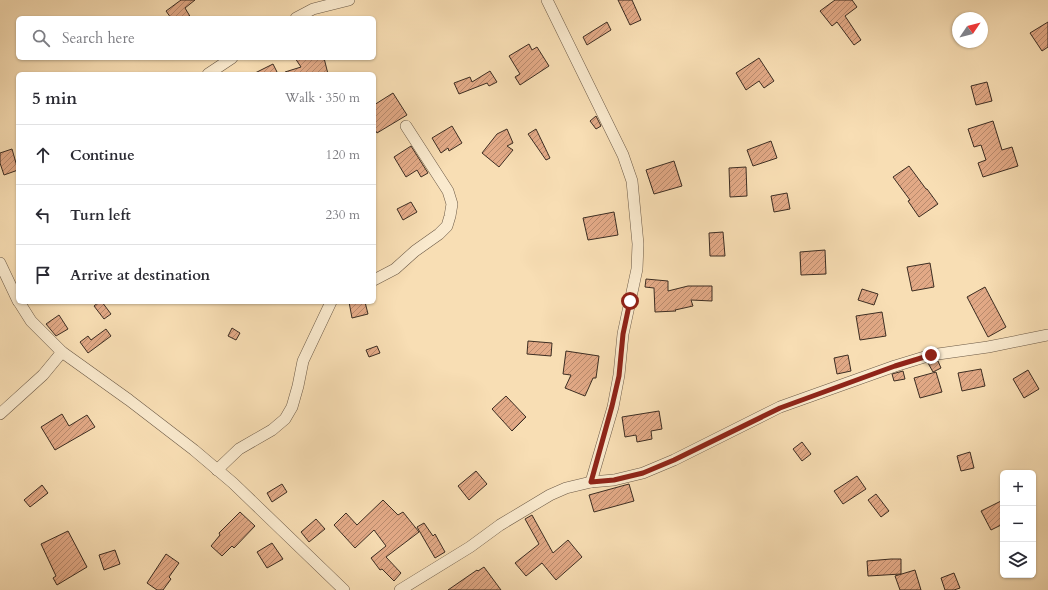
<!DOCTYPE html>
<html lang="en">
<head>
<meta charset="utf-8">
<style>
	body { margin:0; font-family:Cardo,serif; background:#f7f7f7; color:#2b2b33 }
	.controls { position:absolute; right:12px; bottom:12px; display:grid; overflow:hidden; border-radius:6px; box-shadow:0 1px 3px #0004 }
	.controls button { width:36px; height:36px; display:grid; place-items:center; padding:0; border:0; border-bottom:1px solid #e1e1e2; background:#fff; color:#2b2b33; font:20px sans-serif }
	.compass { position:absolute; left:952px; top:12px; width:36px; height:36px; border-radius:50%; background:#fff; box-shadow:0 1px 3px #0004; rotate:55deg }
	.stop { position:absolute; width:12px; height:12px; margin:-9px; border:3px solid #8f2418; border-radius:50%; background:#fff }
	.stop.end { background:#8f2418; border-color:#fff; box-shadow:0 1px 4px #0008 }
	.list { margin:0; padding:0; list-style:none }
	h2 { display:flex; justify-content:space-between; align-items:center; height:52px; margin:0; padding:0 16px; font-size:17px }
	h2 small { font-size:13px; font-weight:400; color:#7c7c81 }
	.list li { display:grid; grid-template-columns:26px 1fr auto; gap:12px; align-items:center; box-sizing:border-box; height:60px; padding:0 16px; border-top:1px solid #e1e1e2 }
	.list b { display:block; font-size:15px; white-space:nowrap }
	.list em { font-size:13px; font-style:normal; color:#7c7c81 }
	.icon { flex:none; width:22px; height:22px; fill:none; stroke:currentColor; stroke-width:2; stroke-linecap:round; stroke-linejoin:round }
	.map { position:relative; flex:none; width:1048px; height:590px; overflow:hidden }
	.search { position:absolute; background:#fff; box-shadow:0 1px 3px #0004; left:16px; top:16px; width:360px; height:44px; display:flex; align-items:center; gap:10px; box-sizing:border-box; padding:0 14px; border-radius:6px; color:#7c7c81; font-size:15px }
	.panel { position:absolute; background:#fff; box-shadow:0 1px 3px #0004; left:16px; top:72px; width:360px; height:232px; border-radius:6px }
	.map>svg:first-child { display:block }
	.building { fill:url(#building-hatch); stroke:#3c2d22 }
	.lines { fill:none; stroke-linecap:round; stroke-linejoin:round }
	.street-casing { stroke:#6b5946; stroke-width:12 }
	.street { stroke:#faeace; stroke-width:11 }
	.route { stroke:#8f2418; stroke-width:5 }
</style>
</head>
<body>
<div class="map">
<svg width="1048" height="590" viewBox="0 0 1048 590">
	<defs>
		<pattern id="building-hatch" width="6" height="6" patternUnits="userSpaceOnUse"><rect width="6" height="6" fill="#e2a986"/><path d="M-1 1l2-2M0 6l6-6M5 7l2-2" fill="none" stroke="#b88a6d"/></pattern>
	</defs>
	<rect width="100%" height="100%" fill="#f8deb4"/>
	<filter id="stains"><feTurbulence type="fractalNoise" baseFrequency=".005" numOctaves="4"/><feColorMatrix values="0 0 0 0 .2 0 0 0 0 .09 0 0 0 0 .02 0 0 0 .5 -.17"/></filter>
	<radialGradient id="worn" r=".72"><stop offset=".6" stop-color="#630" stop-opacity="0"/><stop offset="1" stop-color="#630" stop-opacity=".3"/></radialGradient>
	<!-- building -->
	<g class="building">
		<path d="M181,0H195L185,8L191,18H171L166,11Z"/>
		<path d="M618,0H632L641,20L630,25Z"/>
		<path d="M835,0H852L857,7L845,16L861,40L854,45L837,22L832,26L820,11Z"/>
		<path d="M607,22L611,30L587,45L583,37Z"/>
		<path d="M1048,22V47L1042,51L1030,33Z"/>
		<path d="M529,44L532,50L537,47L549,66L520,85L515,77L520,74L509,56Z"/>
		<path d="M295,58H324L328,74H286L285,72L301,67Z"/>
		<path d="M759,58L774,81L764,88L759,81L746,90L736,73Z"/>
		<path d="M273,64L278,74H253Z"/>
		<path d="M490,71L497,82L489,86L487,83L459,94L454,83L470,77L472,82Z"/>
		<path d="M987,82L992,101L976,105L971,86Z"/>
		<path d="M393,93L407,115L377,133L374,128V105Z"/>
		<path d="M596,116L601,126L596,129L590,121Z"/>
		<path d="M993,121L1002,150L1012,147L1018,166L983,177L978,163L986,160L981,145L974,147L968,129Z"/>
		<path d="M452,126L462,143L449,151L448,148L441,153L432,138Z"/>
		<path d="M507,129L513,143L507,146L513,150L499,167L482,153L497,134Z"/>
		<path d="M536,129L550,158L546,160L528,134Z"/>
		<path d="M771,141L777,158L753,166L747,150Z"/>
		<path d="M411,146L428,173L421,177L417,170L406,177L394,157Z"/>
		<path d="M12,149L18,170L4,175L0,163V153Z"/>
		<path d="M674,161L682,186L654,194L646,170Z"/>
		<path d="M909,166L926,189H927L938,204L919,217L908,201L910,200L893,177Z"/>
		<path d="M746,167L747,196L730,197L729,168Z"/>
		<path d="M787,193L790,209L774,212L771,196Z"/>
		<path d="M411,202L417,212L403,220L397,209Z"/>
		<path d="M614,212L618,235L588,240L583,218Z"/>
		<path d="M723,232L725,256H710L709,233Z"/>
		<path d="M825,250L826,274L801,275L800,252Z"/>
		<path d="M930,263L934,287L912,291L907,267Z"/>
		<path d="M646,279L668,281V291L688,286H712V301L691,300L693,306L675,310L676,311L655,312L654,288L645,287Z"/>
		<path d="M985,287L1006,327L988,337L967,297Z"/>
		<path d="M862,289L878,294L874,305L858,300Z"/>
		<path d="M99,302H102L111,314L104,319L94,306Z"/>
		<path d="M349,302H365L368,314L352,318Z"/>
		<path d="M882,312L886,336L860,340L856,316Z"/>
		<path d="M59,315L68,329L56,336L46,324Z"/>
		<path d="M232,328L240,333L236,340L228,336Z"/>
		<path d="M106,329L111,336L88,353L80,342L88,336L91,340Z"/>
		<path d="M528,341L552,343L551,356L527,354Z"/>
		<path d="M377,346L380,353L369,357L366,350Z"/>
		<path d="M566,351L599,356L596,378H593L585,396L565,388L571,375L563,374Z"/>
		<path d="M848,355L851,371L837,374L834,358Z"/>
		<path d="M938,361L941,368L933,372L928,363Z"/>
		<path d="M981,369L985,386L962,391L958,373Z"/>
		<path d="M1028,370L1039,389L1024,398L1013,379Z"/>
		<path d="M903,371L905,379L894,381L892,374Z"/>
		<path d="M936,372L942,392L920,398L914,378Z"/>
		<path d="M506,396L526,417L512,431L492,409Z"/>
		<path d="M659,411L662,429L651,431L652,439L637,442L636,435L625,437L622,417Z"/>
		<path d="M62,414L69,426L87,415L95,427L55,450L41,427Z"/>
		<path d="M802,442L811,454L802,461L793,449Z"/>
		<path d="M970,452L974,468L961,471L957,456Z"/>
		<path d="M476,471L487,484L469,500L458,486Z"/>
		<path d="M857,476L866,489L843,504L834,491Z"/>
		<path d="M282,484L287,492L272,502L267,493Z"/>
		<path d="M629,484L634,501L594,512L589,495Z"/>
		<path d="M42,485L48,493L30,507L24,500Z"/>
		<path d="M876,494L889,511L881,517L868,500Z"/>
		<path d="M383,500L398,515L403,512L419,532L386,557L401,573L394,581L382,569L380,570L371,558L386,546L374,530L355,548L334,525L346,513L357,525Z"/>
		<path d="M1003,500V524L991,530L981,511Z"/>
		<path d="M240,512L255,526L234,548L232,546L222,556L211,546L220,535L219,533Z"/>
		<path d="M532,515L553,553L568,540L582,557L556,580L542,563L526,576L515,563L539,544L525,519Z"/>
		<path d="M316,519L325,529L309,542L301,532Z"/>
		<path d="M424,523L433,536L435,534L445,552L435,558L417,527Z"/>
		<path d="M68,531L87,567L57,585L53,578L56,576L41,544Z"/>
		<path d="M272,543L283,559L267,568L257,552Z"/>
		<path d="M115,550L120,564L104,570L99,555Z"/>
		<path d="M166,554L179,563L169,577L171,579L163,590H157L147,583Z"/>
		<path d="M891,559H901V574L868,576L867,561Z"/>
		<path d="M484,567L501,590H448L477,570L478,571Z"/>
		<path d="M915,570L921,590H900L895,576Z"/>
		<path d="M954,573L960,588L954,590H945L941,578Z"/>
	</g>
	<g class="lines">
		<!-- street casing -->
		<g class="street-casing">
			<g id="street">
				<path d="M547,0L623,155L632,181L638,244L637,269L623,334L619,375L613,407L591,482"/>
				<path d="M296,18L313,9L349,0"/>
				<path d="M208,74L232,58"/>
				<path d="M0,263L18,301"/>
				<path d="M374,280L395,269L415,251L439,234L447,226L450,216L452,204L448,191L406,126"/>
				<path d="M19,302L31,321L62,352L129,400L194,450L233,483L344,590"/>
				<path d="M0,414L43,375L62,352"/>
				<path d="M217,470L239,449L272,430L285,419L292,407L298,386L303,361L331,302"/>
				<path d="M400,590L470,547L500,525L550,495L566,488L591,482L614,480L643,473L674,460L780,407L895,366L931,355L988,347L1048,335"/>
			</g>
		</g>
		<!-- street -->
		<use href="#street" class="street"/>
	</g>
	<g class="lines">
		<!-- route -->
		<path class="route" d="M630,301L623,334L619,376L612,406L591,482L614,480L643,473L674,460L780,408L895,366L931,355"/>
	</g>
	<rect width="100%" height="100%" filter="url(#stains)"/>
	<rect width="100%" height="100%" fill="url(#worn)"/>
</svg>
<div class="controls">
<button>+</button>
<button>−</button>
<button><svg class="icon" aria-label="layers" viewBox="0 0 24 24"><path d="M12 4l9 5-9 5-9-5zM3 14l9 5 9-5"/></svg></button>
</div>
<svg class="compass" viewBox="-18 -18 36 36"><path d="M0-13l5 13h-10z" fill="#e53935"/><path d="M0 13l5-13h-10z" fill="#7c7c81"/></svg>
<div class="stop" style="left:630px;top:301px"></div>
<div class="stop end" style="left:931px;top:355px"></div>
<div class="search"><svg class="icon" aria-label="search" viewBox="0 0 24 24"><circle cx="10" cy="10" r="6"/><path d="M15 15l6 6"/></svg>Search here</div>
<section class="panel">
<h2>5 min<small>Walk · 350 m</small></h2>
<ul class="list">
<li><svg class="icon" aria-label="ahead" viewBox="0 0 24 24"><path d="M12 20V5M6 11l6-6 6 6"/></svg><div><b>Continue</b></div><em>120 m</em></li>
<li><svg class="icon" aria-label="left" viewBox="0 0 24 24"><path d="M17 20v-9H6M10 6l-5 5 5 5"/></svg><div><b>Turn left</b></div><em>230 m</em></li>
<li><svg class="icon" aria-label="arrive" viewBox="0 0 24 24"><path d="M6 21V4h12l-3 4 3 4H6"/></svg><div><b>Arrive at destination</b></div></li>
</ul>
</section>
</div>
</body>
</html>
